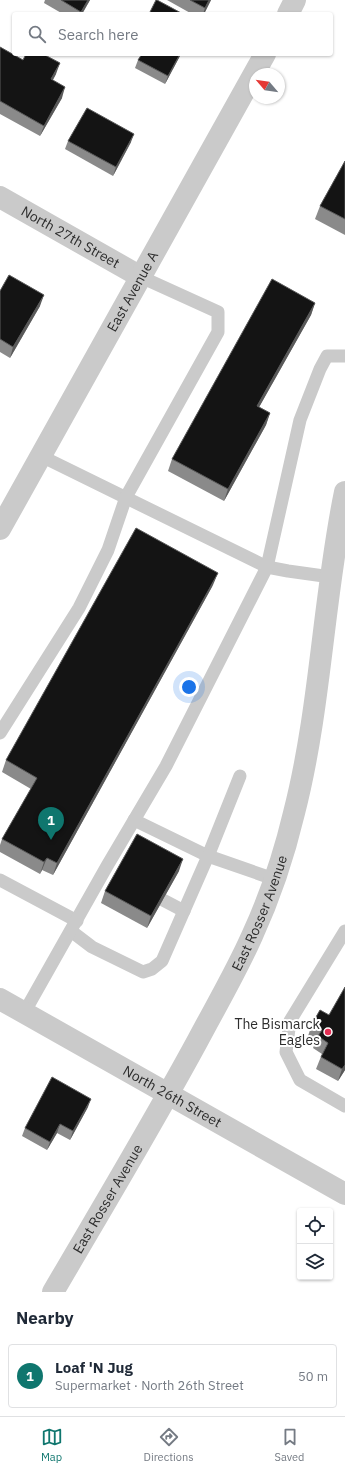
<!DOCTYPE html>
<html lang="en">
<head>
<meta charset="utf-8">
<style>
	body { margin:0; font-family:"IBM Plex Sans",sans-serif; background:#f2f2f3; color:#1f2937 }
	.controls { position:absolute; right:12px; bottom:12px; display:grid; overflow:hidden; border-radius:4px; box-shadow:0 1px 3px #0004 }
	.controls button { width:36px; height:36px; display:grid; place-items:center; padding:0; border:0; border-bottom:1px solid #e0e1e3; background:#fff; color:#1f2937; font:20px sans-serif }
	.compass { position:absolute; left:249px; top:68px; width:36px; height:36px; border-radius:50%; background:#fff; box-shadow:0 1px 3px #0004; rotate:299deg }
	.you { position:absolute; left:189px; top:687px; width:14px; height:14px; margin:-10px; border:3px solid #fff; border-radius:50%; background:#1a73e8; box-shadow:0 0 0 6px #1a73e833 }
	.badge { display:grid; place-items:center; width:26px; height:26px; border-radius:50%; background:#0f766e; color:#fff; font-size:13px; font-weight:700 }
	.pin { position:absolute; translate:-50% -33px; filter:drop-shadow(0 1px 2px #0008) }
	.pin::after { content:''; position:absolute; top:21px; width:14px; height:12px; background:inherit; clip-path:polygon(0 0,100% 0,50% 100%) }
	.list { margin:0; padding:0; list-style:none }
	h2 { display:flex; justify-content:space-between; align-items:center; height:52px; margin:0; padding:0 16px; font-size:17px }
	h2 small { font-size:13px; font-weight:400; color:#747a83 }
	.list li { display:grid; grid-template-columns:26px 1fr auto; gap:12px; align-items:center; box-sizing:border-box; height:64px; margin:0 8px 8px; padding:0 8px; border:1px solid #e0e1e3; border-radius:4px }
	.list b { display:block; font-size:15px; white-space:nowrap }
	.list p { margin:0; font-size:13px; white-space:nowrap; color:#747a83 }
	.list em { font-size:13px; font-style:normal; color:#747a83 }
	.icon { flex:none; width:22px; height:22px; fill:none; stroke:currentColor; stroke-width:2; stroke-linecap:round; stroke-linejoin:round }
	.map { position:relative; flex:none; width:345px; height:1292px; overflow:hidden }
	.search { position:absolute; background:#fff; box-shadow:0 1px 3px #0004; left:12px; right:12px; top:12px; height:44px; display:flex; align-items:center; gap:10px; box-sizing:border-box; padding:0 14px; border-radius:4px; color:#747a83; font-size:15px }
	.sheet { height:124px; background:#fff }
	nav { display:flex; justify-content:space-around; align-items:center; box-sizing:border-box; height:56px; border-top:1px solid #e0e1e3; background:#fff; font-size:11px; color:#747a83 }
	nav a { display:grid; justify-items:center; gap:2px }
	nav .on { color:#0f766e }
	.map>svg:first-child { display:block }
	.lines { fill:none; stroke-linecap:round; stroke-linejoin:round }
	.service { stroke:#cacaca; stroke-width:13 }
	.minor { stroke:#cacaca; stroke-width:22 }
	.tertiary { stroke:#cacaca; stroke-width:22 }
	.wall { fill:#8a8a8a }
	.shaded-wall { fill:#5a5a5a }
	.building { fill:#141414; stroke:#5a5a5a }
	.poi-dot { fill:#e42e53; stroke:#fff; stroke-width:1.5 }
	.labels { text-anchor:middle; dominant-baseline:central; stroke-width:4; stroke-linejoin:round; paint-order:stroke }
	.street-label { font-size:14px; fill:#2d2d2d; stroke:#fff }
	.poi-label { font-size:14px; fill:#2d2d2d; stroke:#fff; text-anchor:end }
</style>
</head>
<body>
<div class="map">
<svg width="345" height="1292" viewBox="0 0 345 1292">
	<rect width="100%" height="100%" fill="#fff"/>
	<g class="lines">
		<!-- service -->
		<g class="service">
			<path d="M41,456L267,567L288,571L331,577"/>
			<path d="M0,733L79,608L108,550L126,497L218,332V312L141,277"/>
			<path d="M134,820L208,856L240,776"/>
			<path d="M0,880L77,921"/>
			<path d="M163,900L184,911"/>
			<path d="M71,931L92,947L143,972L152,969L162,961L208,856L274,879"/>
			<path d="M345,931L290,1021L286,1052L300,1080L345,1106"/>
			<path d="M24,1013L107,866L166,766L267,567L300,420L320,369L327,356H345"/>
		</g>
		<!-- minor -->
		<g class="minor">
			<path d="M288,14L295,0"/>
			<path id="s1" d="M0,197L141,277"/>
			<path id="s2" d="M0,529L265,54"/>
		</g>
		<!-- tertiary -->
		<g class="tertiary">
			<path id="s3" d="M0,999L345,1194"/>
			<path id="s4" d="M53,1292C102,1208 152,1125 198,1040C216,1006 236,972 252,936C270,897 284,855 294,813C321,708 323,598 345,492"/>
		</g>
	</g>
	<!-- wall -->
	<g class="wall">
		<path d="M45,0H90L82,14H63L44,3Z"/>
		<path d="M167,0H211L204,14H192Z"/>
		<path d="M0,47L23,60L56,74L53,80L62,98L40,136L0,114Z"/>
		<path d="M142,54H181L165,84L135,68L138,60Z"/>
		<path d="M68,141L131,142L113,176L65,149Z"/>
		<path d="M345,161V235L315,219L320,206Z"/>
		<path d="M0,291L40,306L10,358L0,352Z"/>
		<path d="M315,303L311,315L259,407L270,413L266,425L224,501L168,471L172,459Z"/>
		<path d="M213,585L53,875L42,870L40,874L0,852V845L2,839L31,789L2,772L6,760Z"/>
		<path d="M179,871L147,928L101,903L105,891Z"/>
		<path d="M320,1010L345,1070L338,1081L316,1069L322,1054L313,1048L316,1041L308,1036L312,1024Z"/>
		<path d="M88,1107L70,1140L57,1133L47,1150L22,1136L25,1128Z"/>
	</g>
	<!-- shaded-wall -->
	<g class="shaded-wall">
		<path d="M88,0H90L82,14H80Z"/>
		<path d="M209,0H211L204,14H203L205,8Z"/>
		<path d="M180,54H181L165,84L168,76Z"/>
		<path d="M60,63L56,74L47,90L51,79Z"/>
		<path d="M65,87L62,98L40,136L44,126Z"/>
		<path d="M134,134L131,142L113,176L116,167Z"/>
		<path d="M44,295L40,306L10,358L13,347Z"/>
		<path d="M315,303L311,315L253,418L257,406Z"/>
		<path d="M270,413L266,425L224,501L228,489Z"/>
		<path d="M218,573L213,585L53,875L57,863Z"/>
		<path d="M47,858L42,870L40,874L44,862Z"/>
		<path d="M183,859L179,871L147,928L151,916Z"/>
		<path d="M345,1065V1070L338,1081L342,1069Z"/>
		<path d="M91,1099L88,1107L70,1140L73,1131Z"/>
		<path d="M60,1124L57,1133L47,1150L50,1142Z"/>
	</g>
	<!-- building -->
	<g class="building">
		<path d="M61,0H88L81,12Z"/>
		<path d="M156,0H157L183,14H149Z"/>
		<path d="M190,0H209L205,8Z"/>
		<path d="M0,47L23,60L26,54H43L60,63L51,79L65,87L44,126L0,101Z"/>
		<path d="M142,54H180L168,76L138,60Z"/>
		<path d="M87,108L134,134L116,167L68,141Z"/>
		<path d="M345,161V219L320,206Z"/>
		<path d="M9,275L44,295L13,347L0,339V291Z"/>
		<path d="M272,279L315,303L257,406L270,413L228,489L172,459Z"/>
		<path d="M136,528L218,573L57,863L47,858L44,862L2,839L37,778L6,760Z"/>
		<path d="M137,834L183,859L151,916L105,891Z"/>
		<path d="M345,987V1065L342,1069L321,1057L328,1043L318,1036L322,1030L312,1024L320,1010L329,1015Z"/>
		<path d="M52,1077L91,1099L73,1131L60,1124L50,1142L25,1128Z"/>
	</g>
	<!-- markers -->
	<circle class="poi-dot" cx="328" cy="1032" r="4"/>
	<g class="labels">
		<!-- street labels -->
		<g class="street-label">
			<text stroke="none"><textPath href="#s1" startOffset="81">North 27th Street</textPath></text>
			<text stroke="none"><textPath href="#s2" startOffset="272">East Avenue A</textPath></text>
			<text stroke="none"><textPath href="#s4" startOffset="432">East Rosser Avenue</textPath></text>
			<text stroke="none"><textPath href="#s3" startOffset="198">North 26th Street</textPath></text>
			<text stroke="none"><textPath href="#s4" startOffset="108">East Rosser Avenue</textPath></text>
		</g>
		<!-- poi labels -->
		<g class="poi-label">
			<text x="320" y="1024">The Bismarck<tspan x="320" dy="16">Eagles</tspan></text>
		</g>
	</g>
</svg>
<div class="controls">
<button><svg class="icon" aria-label="locate" viewBox="0 0 24 24"><circle cx="12" cy="12" r="6"/><path d="M12 2v4M12 18v4M2 12h4M18 12h4"/></svg></button>
<button><svg class="icon" aria-label="layers" viewBox="0 0 24 24"><path d="M12 4l9 5-9 5-9-5zM3 14l9 5 9-5"/></svg></button>
</div>
<svg class="compass" viewBox="-18 -18 36 36"><path d="M0-13l5 13h-10z" fill="#e53935"/><path d="M0 13l5-13h-10z" fill="#747a83"/></svg>
<div class="you"></div>
<div class="pin badge" style="left:51px;top:840px">1</div>
<div class="search"><svg class="icon" aria-label="search" viewBox="0 0 24 24"><circle cx="10" cy="10" r="6"/><path d="M15 15l6 6"/></svg>Search here</div>
</div>
<section class="sheet">
<h2>Nearby<small></small></h2>
<ul class="list">
<li><span class="badge">1</span><div><b>Loaf 'N Jug</b><p>Supermarket · North 26th Street</p></div><em>50 m</em></li>
</ul>
</section>
<nav>
<a class="on"><svg class="icon" aria-label="map" viewBox="0 0 24 24"><path d="M3 6l6-2 6 2 6-2v14l-6 2-6-2-6 2zM9 4v14M15 6v14"/></svg>Map</a>
<a><svg class="icon" aria-label="directions" viewBox="0 0 24 24"><path d="M12 3l9 9-9 9-9-9zM9 14v-3h6M13 9l2 2-2 2"/></svg>Directions</a>
<a><svg class="icon" aria-label="saved" viewBox="0 0 24 24"><path d="M7 4h10v16l-5-4-5 4z"/></svg>Saved</a>
</nav>
</body>
</html>
